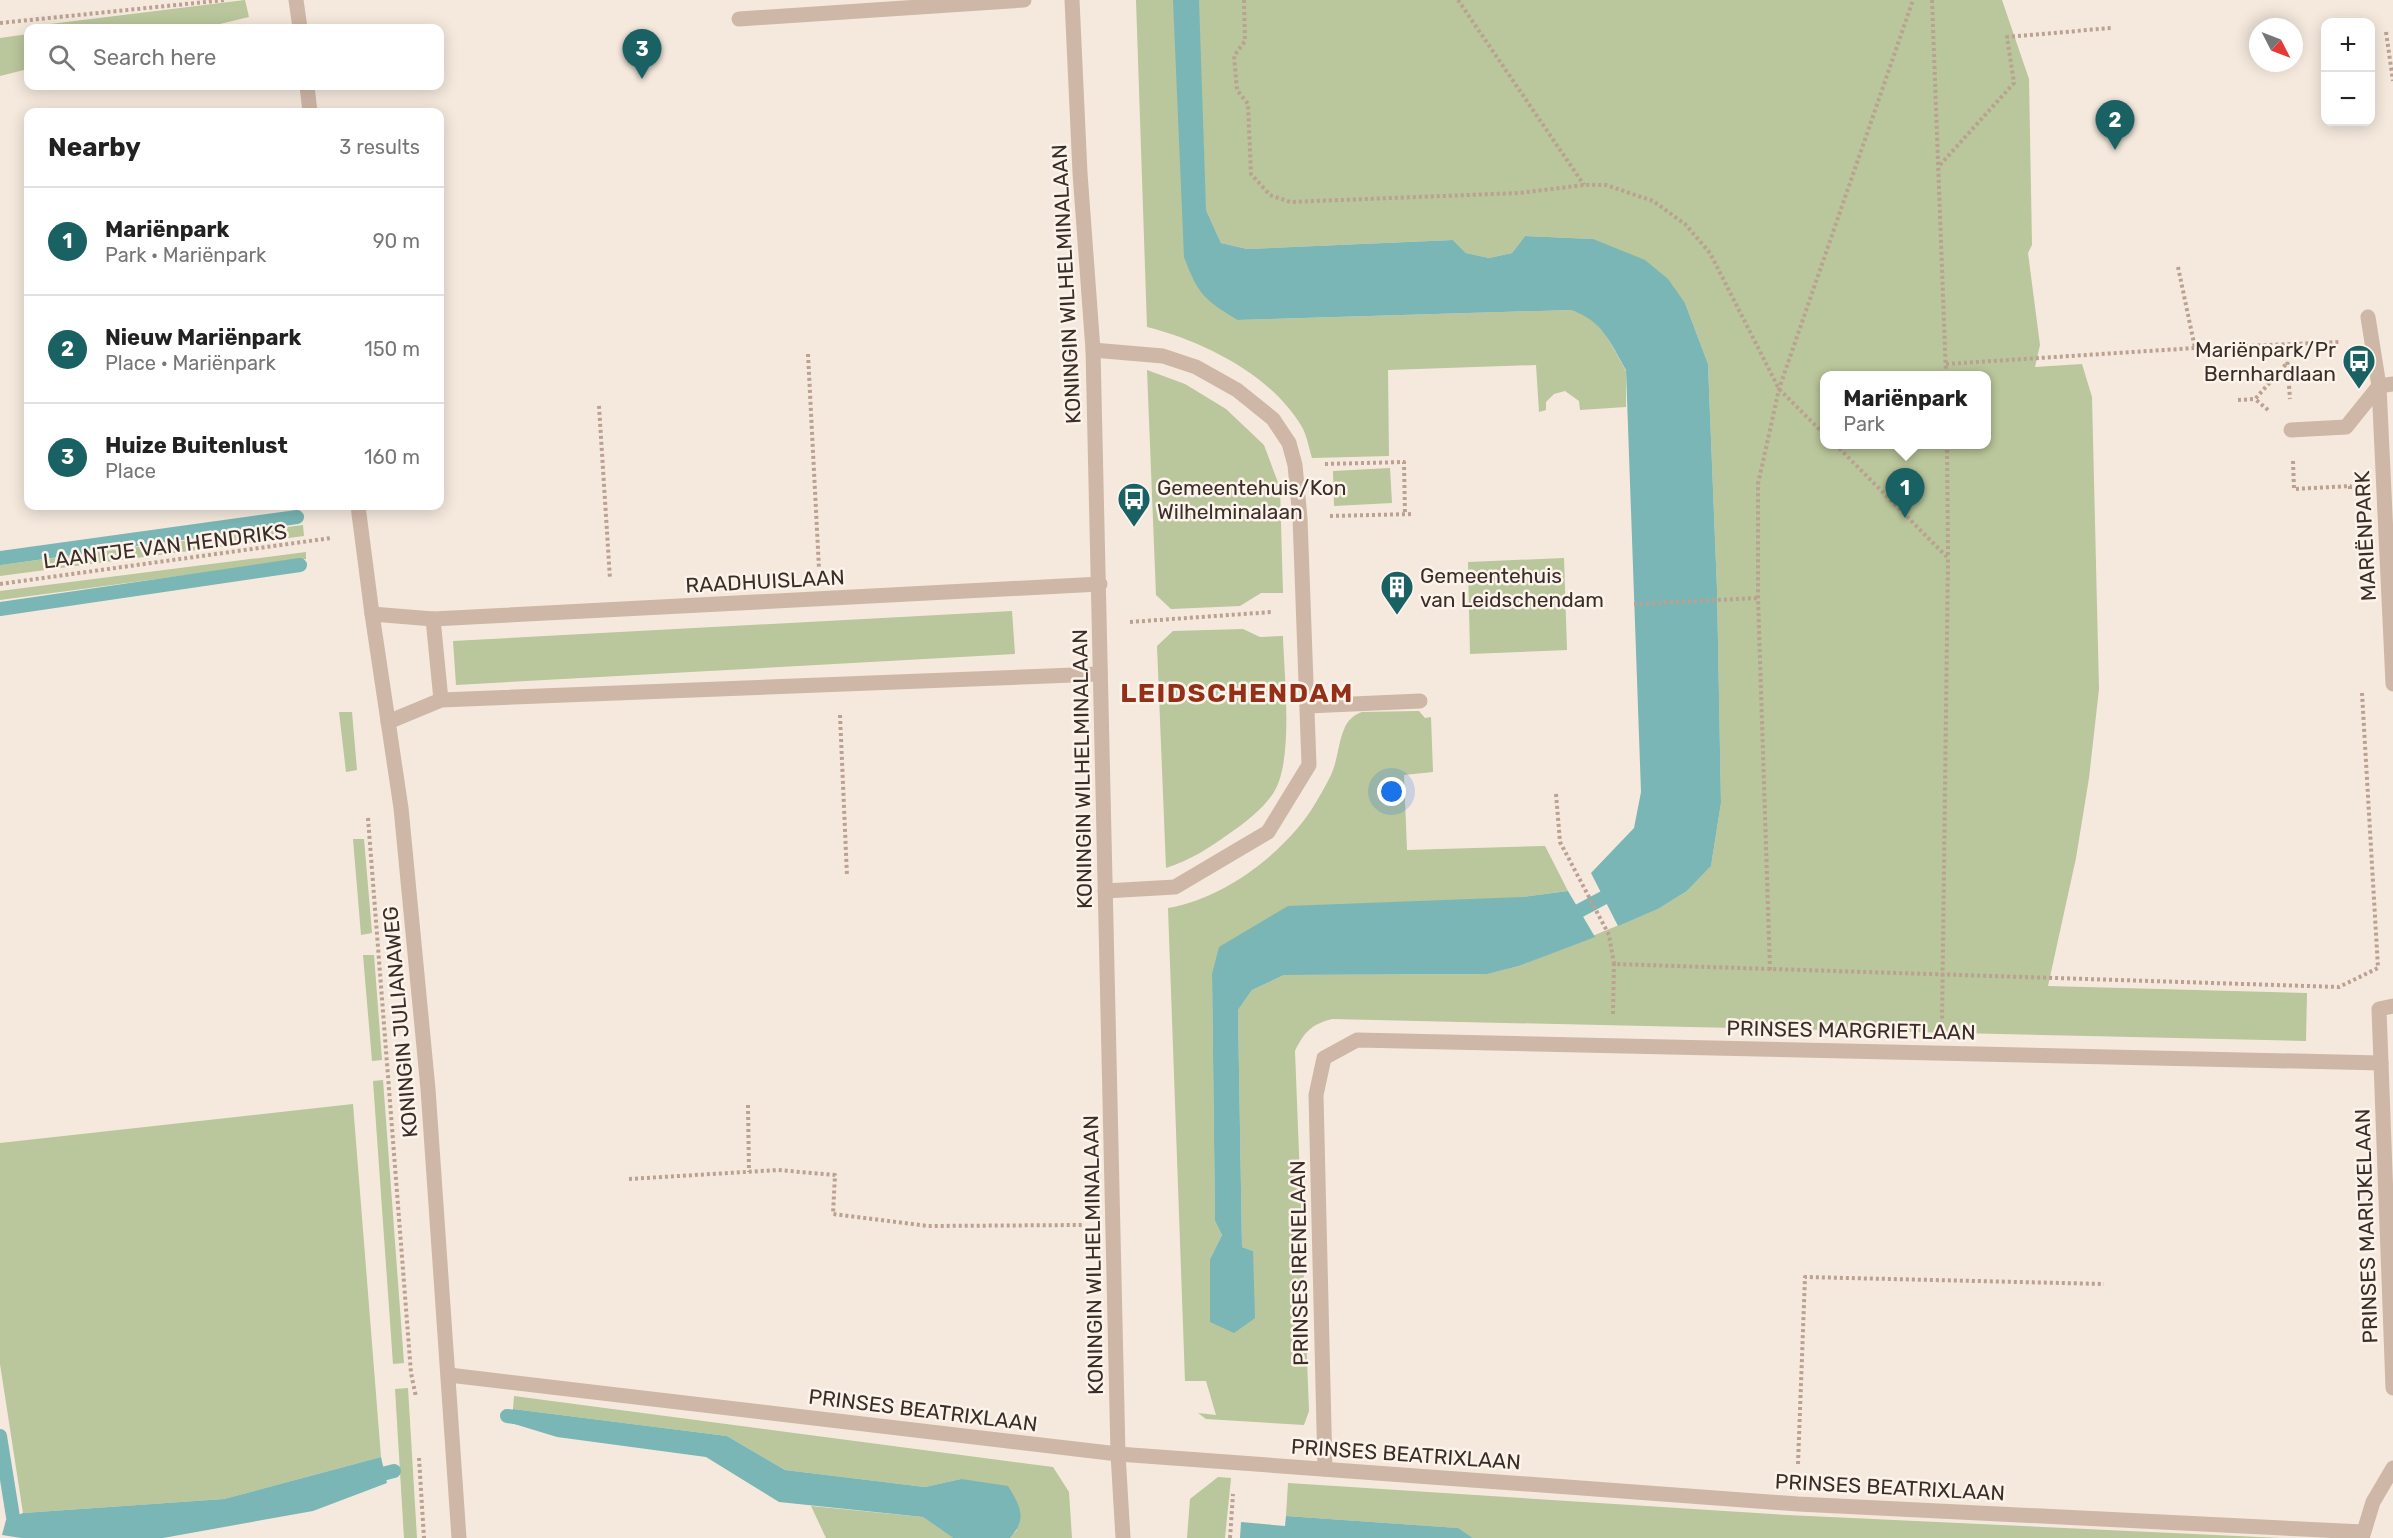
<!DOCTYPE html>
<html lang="en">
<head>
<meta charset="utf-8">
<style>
	body { margin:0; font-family:Rubik,sans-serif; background:#f6f6f6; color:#222 }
	.controls { position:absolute; right:18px; top:18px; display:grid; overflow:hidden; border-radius:12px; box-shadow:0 3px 15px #0003 }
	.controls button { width:54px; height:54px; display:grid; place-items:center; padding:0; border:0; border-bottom:2px solid #e0e0e0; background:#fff; color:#222; font:30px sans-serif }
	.compass { position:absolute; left:2249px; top:18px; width:54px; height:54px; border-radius:50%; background:#fff; box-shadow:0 3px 15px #0003; rotate:132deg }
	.you { position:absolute; left:1392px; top:792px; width:21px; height:21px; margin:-15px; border:4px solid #fff; border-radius:50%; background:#1a73e8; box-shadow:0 0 0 9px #1a73e833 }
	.badge { display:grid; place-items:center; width:39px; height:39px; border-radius:50%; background:#196162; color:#fff; font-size:20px; font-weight:700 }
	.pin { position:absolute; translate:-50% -50px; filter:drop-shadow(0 2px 3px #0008) }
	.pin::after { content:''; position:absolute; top:32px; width:21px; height:18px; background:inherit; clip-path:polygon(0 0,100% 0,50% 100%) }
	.popup { position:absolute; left:1820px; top:371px; width:171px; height:78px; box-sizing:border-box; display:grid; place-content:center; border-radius:12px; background:#fff; filter:drop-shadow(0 2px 4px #0005); font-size:20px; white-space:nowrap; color:#767676 }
	.popup b { font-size:22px; color:#222 }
	.popup::after { content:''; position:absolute; left:50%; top:100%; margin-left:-12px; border:12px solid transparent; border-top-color:#fff }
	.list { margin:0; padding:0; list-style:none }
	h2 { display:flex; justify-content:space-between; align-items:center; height:78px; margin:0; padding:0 24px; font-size:26px }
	h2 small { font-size:20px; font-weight:400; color:#767676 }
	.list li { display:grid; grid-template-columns:39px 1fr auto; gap:18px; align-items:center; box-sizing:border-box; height:108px; padding:0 24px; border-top:2px solid #e0e0e0 }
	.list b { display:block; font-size:22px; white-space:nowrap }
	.list p { margin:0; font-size:20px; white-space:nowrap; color:#767676 }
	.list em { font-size:20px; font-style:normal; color:#767676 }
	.icon { flex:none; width:33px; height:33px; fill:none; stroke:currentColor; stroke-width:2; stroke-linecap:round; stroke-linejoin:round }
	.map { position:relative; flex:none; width:2393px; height:1538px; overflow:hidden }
	.search { position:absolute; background:#fff; box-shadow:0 3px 15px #0003; left:24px; top:24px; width:420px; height:66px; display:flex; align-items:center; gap:15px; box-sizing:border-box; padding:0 21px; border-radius:12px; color:#767676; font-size:22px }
	.panel { position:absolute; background:#fff; box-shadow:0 3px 15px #0003; left:24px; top:108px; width:420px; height:402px; border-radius:12px }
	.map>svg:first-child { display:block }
	.green { fill:#bac69b; fill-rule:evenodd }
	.water { fill:#79b6b5 }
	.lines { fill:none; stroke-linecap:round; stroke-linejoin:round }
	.stream { stroke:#79b6b5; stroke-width:14 }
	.path { stroke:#bba191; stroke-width:4; stroke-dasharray:3 3; stroke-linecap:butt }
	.service { stroke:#cfb7a7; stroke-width:15 }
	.minor { stroke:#cfb7a7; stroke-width:15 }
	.labels { text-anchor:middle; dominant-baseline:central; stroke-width:5; stroke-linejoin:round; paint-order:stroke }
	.street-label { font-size:21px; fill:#3b2d28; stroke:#fcf3eb }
	.poi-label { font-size:21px; fill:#3b2d28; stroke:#fcf3eb; text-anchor:start }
	.district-label { font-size:27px; font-weight:bold; letter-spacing:1.5px; fill:#942f18; stroke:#fcf3eb }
</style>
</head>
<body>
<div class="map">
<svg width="2393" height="1538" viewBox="0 0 2393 1538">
	<rect width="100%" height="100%" fill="#f5e9dd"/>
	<!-- green -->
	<g class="green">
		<path d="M245,0L249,17L203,28H50V24Z"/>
		<path d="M1136,0H2002L2029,79L2032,245L2028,253L2040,345L2035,367L2082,364L2092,397L2099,689L2089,778L2076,858L2048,986L2307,993L2306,1041L1332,1019C1312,1024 1304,1032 1295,1051L1309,1411L1304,1425L1206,1419L1198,1413L1216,1415L1206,1381H1185L1168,908C1216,900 1264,867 1296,830C1309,816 1322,793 1331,775C1338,760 1338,742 1345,727C1348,720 1355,714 1362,712L1419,711L1425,718L1431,717L1433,772L1404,775L1407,850L1545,846L1568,891L1523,897L1212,974L1215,1221L1222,1235L1210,1259L1253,1251L1242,1247L1238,1010L1252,990L1284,975L1486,974L1519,966L1658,909L1687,891L1711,866L1721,803L1717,589L1708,364L1685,303L1593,239L1525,236L1512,253L1489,258L1466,253L1453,240L1247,249L1221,243L1206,210L1238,320L1571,310L1591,317L1605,333L1626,371V407L1580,410L1579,401L1565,391L1554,394L1546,402V410L1539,412L1536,365L1388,370L1389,456L1312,458C1309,448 1307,436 1302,427C1272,375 1203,341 1147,327ZM1824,376H1986V444H1824Z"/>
		<path d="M28,34V69L0,76V38Z"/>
		<path d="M1147,370L1185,384L1226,409L1264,445L1280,488L1283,593H1261L1240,606L1171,609L1156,595Z"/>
		<path d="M1390,468L1392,503L1334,506L1333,471Z"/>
		<path d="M303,525L304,536L0,576V565Z"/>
		<path d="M306,552V559L0,600V591Z"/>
		<path d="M1564,558L1567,650L1470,654L1468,562Z"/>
		<path d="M1012,611L1015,654L456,685L453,641Z"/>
		<path d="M1243,629L1260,637L1283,636C1284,674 1294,760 1274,792C1264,808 1245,823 1230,833C1209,848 1191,860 1166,868L1157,646L1173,631Z"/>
		<path d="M339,712H352L357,770L346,772Z"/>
		<path d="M353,839H364L372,933L361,935Z"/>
		<path d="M363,955H374L382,1060L372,1061Z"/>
		<path d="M383,1080L404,1363L393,1364L373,1081Z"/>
		<path d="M353,1104L381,1457L224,1499L23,1513L0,1364V1143Z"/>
		<path d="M408,1388L417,1538H404L395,1389Z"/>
		<path d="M514,1396L1053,1467L1069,1492L1072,1538H1010L1017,1530L961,1479L925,1487L785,1470L727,1436L513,1409Z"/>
		<path d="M1218,1477L1231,1478L1225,1538H1187L1190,1499Z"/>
		<path d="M1288,1483L1787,1515L2280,1538H1473L1457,1528L1286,1516Z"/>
		<path d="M811,1506L923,1517L953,1538H826Z"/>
	</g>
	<!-- water -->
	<g class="water">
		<path d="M1173,0H1199L1206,210L1221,243L1247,249L1453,240L1466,253L1489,258L1512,253L1525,236L1593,239L1645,260L1668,279L1685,303L1708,364L1717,589L1721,803L1711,866L1687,891L1658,909L1618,926L1591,873L1634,828L1641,792L1626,370C1609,341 1604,322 1571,310L1238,320C1204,300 1198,294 1184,257Z"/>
		<path d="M1568,891L1595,937L1519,966L1487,974L1284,975L1252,990L1238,1010L1242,1247L1253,1251L1255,1318L1234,1333L1210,1322V1259L1222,1235L1215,1221L1212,974L1219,947L1288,906L1523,897Z"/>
		<path d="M513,1409L727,1436L785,1470L925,1487L961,1479L1008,1486C1020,1506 1028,1518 1010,1538H953L923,1517L779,1502L706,1457L557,1437L511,1423Z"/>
		<path d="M381,1457L387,1483L313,1511L163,1538H21L2,1535L6,1520L23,1513L224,1499Z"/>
		<path d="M1286,1516L1458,1528L1473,1538H1240L1241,1522L1285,1526Z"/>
	</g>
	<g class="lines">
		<!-- stream -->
		<g class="stream">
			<path d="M0,558L297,517"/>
			<path d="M0,609L300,565"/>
			<path d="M1564,919L1618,890"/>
			<path d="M507,1416L530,1419"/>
			<path d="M0,1436L14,1523L26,1522"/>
			<path d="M367,1478L394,1471"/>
		</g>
		<!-- path -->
		<g class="path">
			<path d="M1244,0L1245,41L1234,56L1237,90L1248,104L1251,174L1270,195L1290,202L1519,193L1584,185H1606L1653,201L1685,224L1710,253L1779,389L1824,434"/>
			<path d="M1458,0L1584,185"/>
			<path d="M1932,0L1946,376"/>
			<path d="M0,23L225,0"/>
			<path d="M2386,32L2393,81"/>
			<path d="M1940,165L2014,83L2007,37L2111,28"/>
			<path d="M2178,267L2195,348"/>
			<path d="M2286,344L2290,399"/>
			<path d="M808,354L819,569"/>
			<path d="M1946,364L2195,348L2340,342"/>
			<path d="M2238,400L2255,399"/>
			<path d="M599,406L610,579"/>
			<path d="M2268,410L2255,399L2288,362"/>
			<path d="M1835,444L1948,558L1942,1022"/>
			<path d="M1947,444L1948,558"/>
			<path d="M2293,461L2294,489L2350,486V491"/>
			<path d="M1325,464L1404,462L1405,514"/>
			<path d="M1330,516L1414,514"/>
			<path d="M0,584L331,538"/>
			<path d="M1634,604L1758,598"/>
			<path d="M1130,622L1272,612"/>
			<path d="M840,715L847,876"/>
			<path d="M1556,794L1560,842L1609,935L1614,964L2339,987L2378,968L2362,693"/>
			<path d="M368,818L411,1373L416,1397"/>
			<path d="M1770,970L1758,598V484L1779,389L1913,0"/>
			<path d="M1613,1014L1614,964"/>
			<path d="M748,1105L749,1172"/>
			<path d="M629,1179L778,1170L835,1175L833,1214L928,1226L1082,1225"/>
			<path d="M419,1458L424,1538"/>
			<path d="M1798,1464L1805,1277L2104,1284"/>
			<path d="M1230,1538L1233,1494"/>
		</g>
		<!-- service -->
		<g class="service">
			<path d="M739,19L1024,0"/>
			<path d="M1308,706L1420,701"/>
		</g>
		<!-- minor -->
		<g class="minor">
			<path d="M296,0L300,28"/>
			<path d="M1072,0L1080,173L1093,350L1118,1454L1123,1538"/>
			<path d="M307,86L310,112"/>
			<path d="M2368,317L2379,386L2393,684"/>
			<path d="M1093,350L1163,356L1196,367L1237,390L1273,419L1289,443L1295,465L1300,518L1309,765L1268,832L1175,887L1105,891"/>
			<path d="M2291,430L2346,427L2379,386L2393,384"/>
			<path d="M358,506L372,614L401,808L428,1089L459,1538"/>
			<path d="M372,614L433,619L1100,584"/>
			<path d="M433,619L441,700"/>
			<path d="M388,722L441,700L1100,674"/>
			<path d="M2393,1006L2379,1009L2393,1388"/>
			<path d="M449,1375L1118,1454L1798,1504L2363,1532"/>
			<path d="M1325,1469L1316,1095L1324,1058L1357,1040L2381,1063"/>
			<path d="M2362,1538L2373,1502L2393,1468"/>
		</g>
	</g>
	<!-- icons -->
	<defs>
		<g id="bus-pin" transform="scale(1.725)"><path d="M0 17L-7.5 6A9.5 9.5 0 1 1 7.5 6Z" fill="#196162" stroke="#fcf3eb"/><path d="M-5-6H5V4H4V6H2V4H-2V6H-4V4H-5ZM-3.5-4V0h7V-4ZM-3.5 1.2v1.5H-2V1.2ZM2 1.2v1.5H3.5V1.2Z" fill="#fff"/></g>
		<g id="building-pin" transform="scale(1.725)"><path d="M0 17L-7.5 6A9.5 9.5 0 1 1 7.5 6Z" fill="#196162" stroke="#fcf3eb"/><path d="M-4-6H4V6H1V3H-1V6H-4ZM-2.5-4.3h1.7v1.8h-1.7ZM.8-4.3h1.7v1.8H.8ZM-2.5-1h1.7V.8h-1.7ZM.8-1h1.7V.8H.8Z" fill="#fff"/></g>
	</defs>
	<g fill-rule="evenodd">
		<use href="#bus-pin" x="2359" y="361"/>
		<use href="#bus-pin" x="1134" y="499"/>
		<use href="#building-pin" x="1397" y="587"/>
	</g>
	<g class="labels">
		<!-- street labels -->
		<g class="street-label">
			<text transform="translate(1066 284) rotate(-93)">KONINGIN WILHELMINALAAN</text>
			<text transform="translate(2365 536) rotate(-93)">MARIËNPARK</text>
			<text transform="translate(165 546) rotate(-7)">LAANTJE VAN HENDRIKS</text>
			<text transform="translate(765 581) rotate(-3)">RAADHUISLAAN</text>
			<text transform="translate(1082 769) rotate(-91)">KONINGIN WILHELMINALAAN</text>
			<text transform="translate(400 1022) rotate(-95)">KONINGIN JULIANAWEG</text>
			<text transform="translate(1851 1030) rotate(1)">PRINSES MARGRIETLAAN</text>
			<text transform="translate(2366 1226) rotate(-92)">PRINSES MARIJKELAAN</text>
			<text transform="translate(1093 1255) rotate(-91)">KONINGIN WILHELMINALAAN</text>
			<text transform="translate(1299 1263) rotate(-91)">PRINSES IRENELAAN</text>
			<text transform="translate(923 1410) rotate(7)">PRINSES BEATRIXLAAN</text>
			<text transform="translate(1406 1454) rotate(4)">PRINSES BEATRIXLAAN</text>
			<text transform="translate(1890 1487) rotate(3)">PRINSES BEATRIXLAAN</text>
		</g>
		<!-- poi labels -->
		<g class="poi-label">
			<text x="2336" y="349" text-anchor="end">Mariënpark/Pr<tspan x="2336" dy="24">Bernhardlaan</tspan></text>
			<text x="1157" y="487">Gemeentehuis/Kon<tspan x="1157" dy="24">Wilhelminalaan</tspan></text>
			<text x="1420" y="575">Gemeentehuis<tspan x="1420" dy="24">van Leidschendam</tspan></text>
		</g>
		<!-- district labels -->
		<g class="district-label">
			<text x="1237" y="693">LEIDSCHENDAM</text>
		</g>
	</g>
</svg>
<div class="controls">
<button>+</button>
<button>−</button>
</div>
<svg class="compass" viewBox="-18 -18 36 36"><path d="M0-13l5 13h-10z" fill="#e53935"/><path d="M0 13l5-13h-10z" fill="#767676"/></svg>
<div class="you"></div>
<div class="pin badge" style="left:1905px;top:518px">1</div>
<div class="popup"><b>Mariënpark</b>Park</div>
<div class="pin badge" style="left:2115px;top:150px">2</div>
<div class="pin badge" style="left:642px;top:79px">3</div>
<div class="search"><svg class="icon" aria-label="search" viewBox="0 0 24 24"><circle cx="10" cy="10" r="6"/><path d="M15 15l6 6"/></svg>Search here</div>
<section class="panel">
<h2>Nearby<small>3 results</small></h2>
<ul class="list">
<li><span class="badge">1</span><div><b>Mariënpark</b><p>Park · Mariënpark</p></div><em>90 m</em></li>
<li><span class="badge">2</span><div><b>Nieuw Mariënpark</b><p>Place · Mariënpark</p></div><em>150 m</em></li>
<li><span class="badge">3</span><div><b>Huize Buitenlust</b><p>Place</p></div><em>160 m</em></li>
</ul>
</section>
</div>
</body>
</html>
